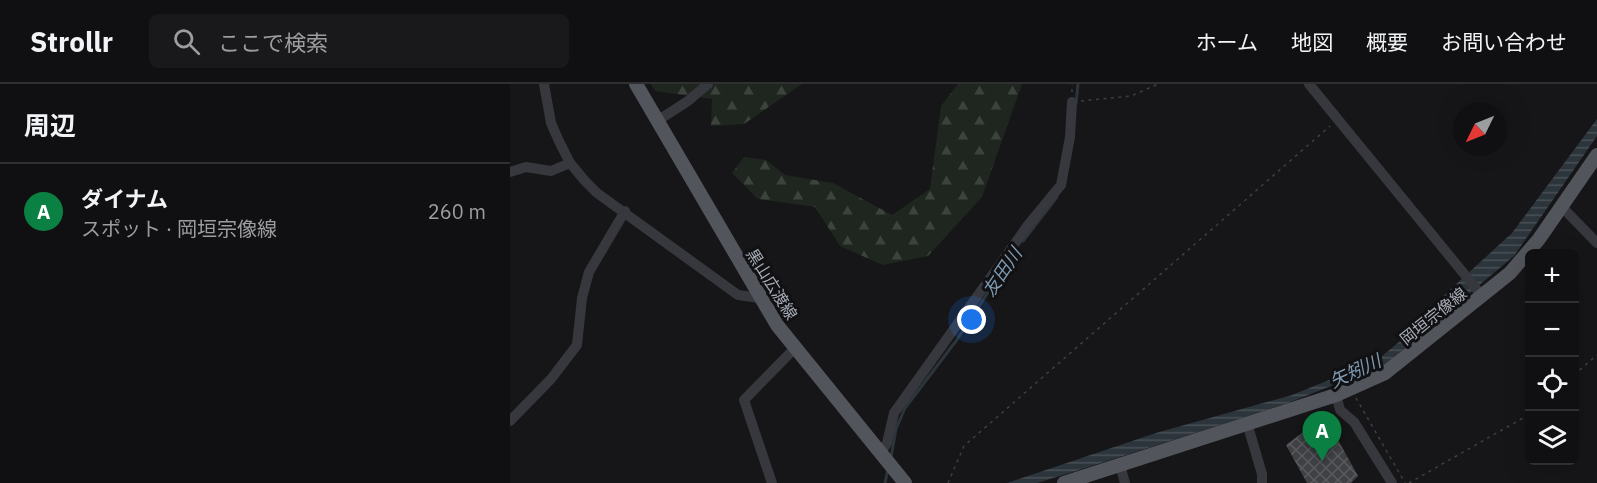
<!DOCTYPE html>
<html lang="ja">
<head>
<meta charset="utf-8">
<style>
	body { margin:0; font-family:"IBM Plex Sans","Noto Sans JP",sans-serif; background:#19191b; color:#f1f3f6 }
	.controls { position:absolute; right:18px; bottom:18px; display:grid; overflow:hidden; border-radius:9px; box-shadow:0 6px 24px #0002 }
	.controls button { width:54px; height:54px; display:grid; place-items:center; padding:0; border:0; border-bottom:2px solid #303032; background:#101012; color:#f1f3f6; font:30px sans-serif }
	.compass { position:absolute; left:943px; top:18px; width:54px; height:54px; border-radius:50%; background:#101012; box-shadow:0 6px 24px #0002; rotate:227deg }
	.you { position:absolute; left:462px; top:236px; width:21px; height:21px; margin:-15px; border:4px solid #fff; border-radius:50%; background:#1a73e8; box-shadow:0 0 0 9px #1a73e833 }
	.badge { display:grid; place-items:center; width:39px; height:39px; border-radius:50%; background:#0b8043; color:#fff; font-size:20px; font-weight:700 }
	.pin { position:absolute; translate:-50% -50px; filter:drop-shadow(0 2px 3px #0008) }
	.pin::after { content:''; position:absolute; top:32px; width:21px; height:18px; background:inherit; clip-path:polygon(0 0,100% 0,50% 100%) }
	.list { margin:0; padding:0; list-style:none }
	h2 { display:flex; justify-content:space-between; align-items:center; height:78px; margin:0; padding:0 24px; font-size:26px }
	h2 small { font-size:20px; font-weight:400; color:#9c9d9f }
	.list li { display:grid; grid-template-columns:39px 1fr auto; gap:18px; align-items:center; box-sizing:border-box; height:96px; padding:0 24px; border-top:2px solid #303032 }
	.list b { display:block; font-size:22px; white-space:nowrap }
	.list p { margin:0; font-size:20px; white-space:nowrap; color:#9c9d9f }
	.list em { font-size:20px; font-style:normal; color:#9c9d9f }
	.icon { flex:none; width:33px; height:33px; fill:none; stroke:currentColor; stroke-width:2; stroke-linecap:round; stroke-linejoin:round }
	.map { position:relative; flex:none; width:1087px; height:399px; overflow:hidden }
	header { display:flex; align-items:center; gap:36px; box-sizing:border-box; height:84px; padding:0 30px; background:#101012; border-bottom:2px solid #303032 }
	header strong { font-size:28px }
	nav { display:flex; gap:33px; margin-inline-start:auto; font-size:21px }
	.search { width:420px; height:54px; background:#19191b; display:flex; align-items:center; gap:15px; box-sizing:border-box; padding:0 21px; border-radius:9px; color:#9c9d9f; font-size:22px }
	main { display:flex }
	aside { flex:1; background:#101012 }
	.map>svg:first-child { display:block }
	.forest { fill:url(#forest-firs) }
	.water { fill:url(#water-rules) }
	.lines { fill:none; stroke-linecap:round; stroke-linejoin:round }
	.stream { stroke:#2c353c; stroke-width:3 }
	.building { fill:url(#building-cross-hatch) }
	.path { stroke:#3d3f44; stroke-width:1.5; stroke-dasharray:3 4.5; stroke-linecap:butt }
	.minor { stroke:#37383d; stroke-width:10 }
	.major { stroke:#53555c; stroke-width:14 }
	.labels { text-anchor:middle; dominant-baseline:central; stroke-width:6; stroke-linejoin:round; paint-order:stroke }
	.street-label { font-size:16px; fill:#a8adb8; stroke:#111113 }
	.water-label { font-size:18px; font-style:italic; fill:#7f9bb3; stroke:#111113 }
</style>
</head>
<body>
<header>
<strong>Strollr</strong>
<div class="search"><svg class="icon" aria-label="search" viewBox="0 0 24 24"><circle cx="10" cy="10" r="6"/><path d="M15 15l6 6"/></svg>ここで検索</div>
<nav><a>ホーム</a><a>地図</a><a>概要</a><a>お問い合わせ</a></nav>
</header>
<main>
<aside>
<h2>周辺<small></small></h2>
<ul class="list">
<li><span class="badge">A</span><div><b>ダイナム</b><p>スポット · 岡垣宗像線</p></div><em>260 m</em></li>
</ul>
</aside>
<div class="map">
<svg width="1087" height="399" viewBox="0 0 1087 399">
	<defs>
		<pattern id="forest-firs" width="22" height="20" patternUnits="userSpaceOnUse" patternTransform="scale(1.5)"><rect width="22" height="20" fill="#1e261f"/><path d="M5 1l3.5 6h-7zM16 11l3.5 6h-7z" fill="#3c433d"/></pattern>
		<pattern id="water-rules" width="6" height="5" patternUnits="userSpaceOnUse" patternTransform="scale(1.5)"><rect width="6" height="5" fill="#2c353c"/><path d="M0 2.5h6" fill="none" stroke="#485056"/></pattern>
		<pattern id="building-cross-hatch" width="8" height="8" patternUnits="userSpaceOnUse" patternTransform="scale(1.5)"><rect width="8" height="8" fill="#404145"/><path d="M0 0l8 8M0 8l8-8" fill="none" stroke="#595a5e"/></pattern>
	</defs>
	<rect width="100%" height="100%" fill="#161618"/>
	<!-- forest -->
	<g class="forest">
		<path d="M141,0H292L234,40L201,42L202,15L145,7Z"/>
		<path d="M448,0H512L472,113L418,172L373,181L330,162L305,123L248,115L222,89L234,73L256,76L275,91L323,99L382,131L420,105L431,22Z"/>
	</g>
	<!-- water -->
	<path class="water" d="M1087,35V52L1004,172L874,281L778,319L566,387L527,399H497L646,349L782,311L866,277L912,239L931,214L1002,149Z"/>
	<g class="lines">
		<!-- stream -->
		<g class="stream">
			<path d="M566,19L568,0"/>
			<path d="M513,157L547,113"/>
			<path d="M381,373L386,345L395,324L446,257L502,172"/>
			<path d="M375,399L378,385"/>
		</g>
	</g>
	<!-- building -->
	<path class="building" d="M818,338L848,392L841,399H797L776,361L796,346Z"/>
	<g class="lines">
		<!-- path -->
		<g class="path">
			<path d="M562,8V0"/>
			<path d="M571,17L621,12L648,0"/>
			<path d="M1064,291L1087,271"/>
			<path d="M846,314L895,399"/>
			<path d="M438,399L454,362L820,42"/>
			<path d="M899,399L1020,330"/>
		</g>
		<!-- minor -->
		<g class="minor">
			<path d="M34,0L41,39L48,55L60,79L75,97L87,109L228,211L249,214"/>
			<path d="M799,0L973,213"/>
			<path d="M147,37L178,17L198,0"/>
			<path d="M0,88L16,83L41,87L60,79"/>
			<path d="M1052,123L1087,159"/>
			<path d="M826,311L830,326L844,338L882,399"/>
			<path d="M0,337L41,295L67,261L72,214L79,188L115,127"/>
			<path d="M737,339L752,390V399"/>
			<path d="M371,369L377,359L384,329L518,141L551,101L560,53L562,18"/>
			<path d="M610,381L615,399"/>
			<path d="M262,399L234,316L285,264"/>
		</g>
		<!-- major -->
		<g class="major">
			<path d="M126,0L267,241L395,399"/>
			<path d="M554,399L826,311L875,289L1000,189L1029,155L1087,71"/>
		</g>
	</g>
	<g class="labels">
		<!-- street labels -->
		<g class="street-label">
			<text transform="translate(262 200) rotate(58)">黒山広渡線</text>
			<text transform="translate(923 232) rotate(-39)">岡垣宗像線</text>
		</g>
		<!-- water labels -->
		<g class="water-label">
			<text transform="translate(492 188) rotate(-56)">友田川</text>
			<text transform="translate(845 287) rotate(-25)">矢矧川</text>
		</g>
	</g>
</svg>
<div class="controls">
<button>+</button>
<button>−</button>
<button><svg class="icon" aria-label="locate" viewBox="0 0 24 24"><circle cx="12" cy="12" r="6"/><path d="M12 2v4M12 18v4M2 12h4M18 12h4"/></svg></button>
<button><svg class="icon" aria-label="layers" viewBox="0 0 24 24"><path d="M12 4l9 5-9 5-9-5zM3 14l9 5 9-5"/></svg></button>
</div>
<svg class="compass" viewBox="-18 -18 36 36"><path d="M0-13l5 13h-10z" fill="#e53935"/><path d="M0 13l5-13h-10z" fill="#9c9d9f"/></svg>
<div class="you"></div>
<div class="pin badge" style="left:812px;top:377px">A</div>
</div>
</main>
</body>
</html>
